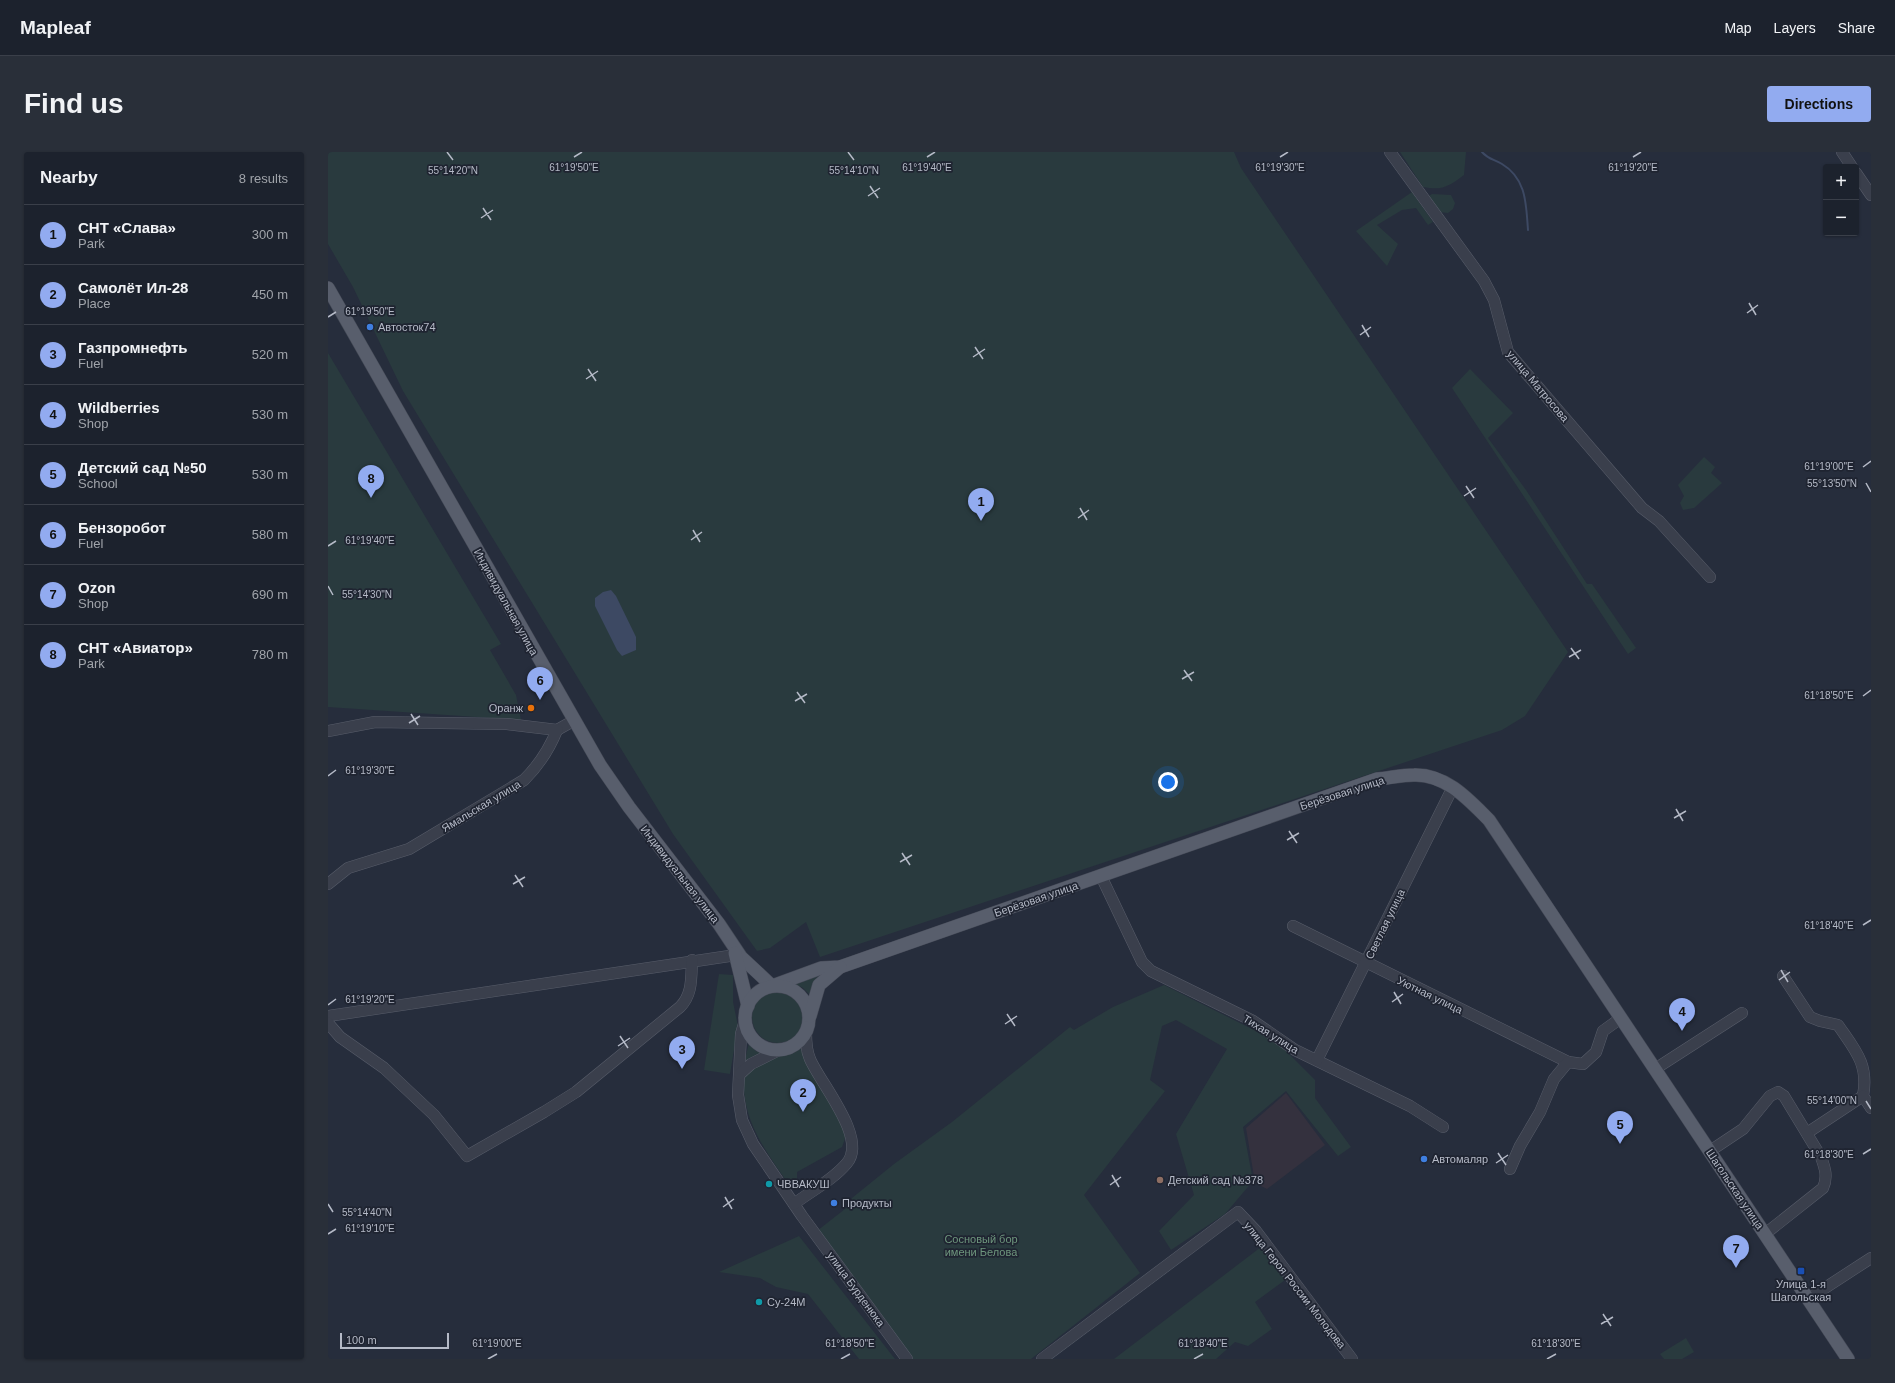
<!DOCTYPE html>
<html lang="en">
<head>
<meta charset="utf-8">
<style>
	body { margin:0; font-family:Arial,sans-serif; background:#292f39; color:#f1f3f6 }
	.controls { position:absolute; right:12px; top:12px; display:grid; overflow:hidden; border-radius:4px; box-shadow:0 1px 3px #0004 }
	.controls button { width:36px; height:36px; display:grid; place-items:center; padding:0; border:0; border-bottom:1px solid #3a3f49; background:#1c222d; color:#f1f3f6; font:20px sans-serif }
	.scale { position:absolute; left:12px; bottom:10px; width:109px; box-sizing:border-box; padding-left:4px; border:2px solid #b5bac7; border-top:0; font-size:11px; line-height:14px; white-space:nowrap; color:#b5bac7; -webkit-text-stroke:3px #1f2431; paint-order:stroke }
	.you { position:absolute; left:840px; top:630px; width:14px; height:14px; margin:-10px; border:3px solid #fff; border-radius:50%; background:#1a73e8; box-shadow:0 0 0 6px #1a73e833 }
	.badge { display:grid; place-items:center; width:26px; height:26px; border-radius:50%; background:#92abf0; color:#111; font-size:13px; font-weight:700 }
	.pin { position:absolute; translate:-50% -33px; filter:drop-shadow(0 1px 2px #0008) }
	.pin::after { content:''; position:absolute; top:21px; width:14px; height:12px; background:inherit; clip-path:polygon(0 0,100% 0,50% 100%) }
	.list { margin:0; padding:0; list-style:none }
	h2 { display:flex; justify-content:space-between; align-items:center; height:52px; margin:0; padding:0 16px; font-size:17px }
	h2 small { font-size:13px; font-weight:400; color:#a0a4aa }
	.list li { display:grid; grid-template-columns:26px 1fr auto; gap:12px; align-items:center; box-sizing:border-box; height:60px; padding:0 16px; border-top:1px solid #3a3f49 }
	.list b { display:block; font-size:15px; white-space:nowrap }
	.list p { margin:0; font-size:13px; white-space:nowrap; color:#a0a4aa }
	.list em { font-size:13px; font-style:normal; color:#a0a4aa }
	.map { position:relative; flex:none; width:1543px; height:1207px; overflow:hidden; border-radius:4px }
	header { display:flex; align-items:center; gap:24px; box-sizing:border-box; height:56px; padding:0 20px; background:#1c222d; border-bottom:1px solid #3a3f49 }
	header strong { font-size:19px }
	nav { display:flex; gap:22px; margin-inline-start:auto; font-size:14px }
	.intro { display:flex; align-items:center; justify-content:space-between; box-sizing:border-box; height:96px; padding:0 24px }
	h1 { margin:0; font-size:28px }
	.button { padding:10px 18px; border-radius:4px; background:#92abf0; color:#111; font-size:14px; font-weight:700 }
	main { display:flex; gap:24px; padding:0 24px }
	aside { flex:1; background:#1c222d; border-radius:4px; box-shadow:0 1px 3px #0004 }
	.map>svg:first-child { display:block }
	.medical { fill:#34313e }
	.green { fill:#293a3e }
	.water { fill:#3d4963 }
	.lines { fill:none; stroke-linecap:round; stroke-linejoin:round }
	.stream { stroke:#3d4963; stroke-width:2 }
	.minor-casing { stroke:#585d6a; stroke-width:12 }
	.major-casing { stroke:#434855; stroke-width:14 }
	.minor { stroke:#3a3f4c; stroke-width:11 }
	.major { stroke:#585e6c; stroke-width:13 }
	.ticks { fill:none; stroke:#b5bac7; stroke-width:1.5 }
	.shop-dot { fill:#3f7fe0; stroke:#1f2431; stroke-width:1.5 }
	.food-dot { fill:#e8710a; stroke:#1f2431; stroke-width:1.5 }
	.education-dot { fill:#8d6e63; stroke:#1f2431; stroke-width:1.5 }
	.culture-dot { fill:#0f9aa8; stroke:#1f2431; stroke-width:1.5 }
	.transit-dot { fill:#1a4fb4; stroke:#1f2431; stroke-width:1.5 }
	.labels { text-anchor:middle; dominant-baseline:central; stroke-width:3.5; stroke-linejoin:round; paint-order:stroke }
	.poi-label { font-size:11px; fill:#b5bac7; stroke:#1f2431; text-anchor:start }
	.street-label { font-size:11px; fill:#b5bac7; stroke:#1f2431 }
	.park-label { font-size:11px; fill:#6e967d; stroke:#1f2431 }
	.ticks-label { font-size:10px; text-anchor:middle; fill:#b5bac7; stroke:#1f2431; stroke-width:3.5; stroke-linejoin:round; paint-order:stroke }
</style>
</head>
<body>
<header>
<strong>Mapleaf</strong>
<nav><a>Map</a><a>Layers</a><a>Share</a></nav>
</header>
<div class="intro"><h1>Find us</h1><a class="button">Directions</a></div>
<main>
<aside>
<h2>Nearby<small>8 results</small></h2>
<ul class="list">
<li><span class="badge">1</span><div><b>СНТ «Слава»</b><p>Park</p></div><em>300 m</em></li>
<li><span class="badge">2</span><div><b>Самолёт Ил-28</b><p>Place</p></div><em>450 m</em></li>
<li><span class="badge">3</span><div><b>Газпромнефть</b><p>Fuel</p></div><em>520 m</em></li>
<li><span class="badge">4</span><div><b>Wildberries</b><p>Shop</p></div><em>530 m</em></li>
<li><span class="badge">5</span><div><b>Детский сад №50</b><p>School</p></div><em>530 m</em></li>
<li><span class="badge">6</span><div><b>Бензоробот</b><p>Fuel</p></div><em>580 m</em></li>
<li><span class="badge">7</span><div><b>Ozon</b><p>Shop</p></div><em>690 m</em></li>
<li><span class="badge">8</span><div><b>СНТ «Авиатор»</b><p>Park</p></div><em>780 m</em></li>
</ul>
</aside>
<div class="map">
<svg width="1543" height="1207" viewBox="0 0 1543 1207">
	<rect width="100%" height="100%" fill="#262d3c"/>
	<!-- medical -->
	<path class="medical" d="M958,941L997,993L939,1037L927,1031L918,976Z"/>
	<!-- green -->
	<g class="green">
		<path d="M0,0H906L913,16L1240,500L1197,564L1174,578L492,805L478,770L442,796L429,799L345,682L75,239L25,135L0,92Z"/>
		<path d="M1072,0H1138L1136,23C1121,34 1115,39 1095,35Z"/>
		<path d="M1084,40L1105,70L1100,73L1088,56L1074,58L1049,73L1070,92L1059,114L1028,79Z"/>
		<path d="M1104,42L1123,43L1127,51L1125,57L1120,61L1110,60L1099,45Z"/>
		<path d="M0,201L173,492L162,498L188,543L193,568L0,555Z"/>
		<path d="M1142,217L1185,261L1160,286L1198,338L1259,432H1264L1308,496L1300,502L1124,236Z"/>
		<path d="M1376,305L1387,315L1383,321L1394,331L1366,356L1355,358L1352,351L1356,344L1350,333Z"/>
		<path d="M391,822L405,823V850L410,874L402,922L376,918Z"/>
		<path d="M495,822L483,844L475,836L467,832Z"/>
		<path d="M836,833L948,889L987,928V946L1023,995L1010,1004L958,939L915,975L925,1029L897,1062L843,1098L831,1079L866,1043L848,982L899,897L848,868L834,874L822,928L837,939L756,1043L812,1121L703,1207H585L489,1079L522,1053L524,1046L566,1012L624,970L742,875L746,878L785,855Z"/>
		<circle cx="450" cy="865" r="26"/>
		<path d="M421,891L428,899L439,903L415,915Z"/>
		<path d="M473,897L481,915L519,981L514,995L469,1020V1035L463,1036C443,1006 419,977 416,939C415,931 415,922 422,917C436,905 457,903 473,897Z"/>
		<path d="M471,1084L567,1207H531L480,1142L448,1135L432,1126L391,1120Z"/>
		<path d="M933,1095L957,1128L927,1150L944,1177L920,1194L907,1190L888,1207H786Z"/>
		<path d="M1358,1186L1366,1200L1354,1207H1336L1332,1202Z"/>
	</g>
	<!-- water -->
	<path class="water" d="M283,438L288,444L308,485V498L294,504L289,498L267,454V446L275,440Z"/>
	<g class="lines">
		<!-- stream -->
		<path class="stream" d="M1154,0C1161,8 1166,7 1174,12C1199,27 1198,53 1200,78"/>
		<!-- minor casing -->
		<g class="minor-casing">
			<g id="minor">
				<path d="M1062,0L1156,129L1166,148L1180,200L1314,356L1331,369L1382,425"/>
				<path d="M1514,0L1524,15"/>
				<path d="M1528,21L1543,43"/>
				<path d="M229,578L245,569"/>
				<path d="M0,579L47,570L179,572L229,578C221,598 211,613 196,628L81,697L20,716L0,732"/>
				<path d="M773,724L814,810L823,819L925,869L967,898L1082,954L1115,975"/>
				<path d="M965,774L1240,910"/>
				<path d="M1455,824L1482,865L1492,869L1510,873C1527,898 1541,912 1535,944L1543,956"/>
				<path d="M0,864L408,803"/>
				<path d="M418,865L413,882L410,943L414,968L425,992L474,1064L579,1207"/>
				<path d="M0,871L12,885L56,916L106,963L139,1004L216,960L248,940L352,855C365,842 363,825 364,808"/>
				<path d="M989,908L1125,635"/>
				<path d="M1327,917L1414,861"/>
				<path d="M412,922L423,912L453,897"/>
				<path d="M1479,981L1535,944"/>
				<path d="M1382,999L1415,977L1442,944L1450,940L1456,944L1493,1005C1497,1016 1500,1025 1495,1036L1437,1082"/>
				<path d="M1182,1017L1192,994L1212,960L1226,927L1240,910L1255,912L1268,900L1275,879L1293,866"/>
				<path d="M466,1052C483,1039 505,1028 519,1011C540,986 492,931 482,907C478,898 478,889 478,880"/>
				<path d="M1480,1147L1543,1106"/>
				<path d="M714,1207L910,1060L928,1079L1024,1207"/>
			</g>
		</g>
		<!-- major casing -->
		<g class="major-casing">
			<g id="major">
				<path d="M0,136L272,613L301,655L391,772L413,805L444,834"/>
				<path d="M407,801L420,854"/>
				<path d="M444,834L493,816L512,815L1049,627C1061,626 1074,623 1086,623C1118,622 1141,648 1161,668L1520,1207"/>
				<circle cx="449" cy="866" r="32"/>
				<path d="M482,864L491,833L512,815"/>
			</g>
		</g>
		<!-- minor -->
		<use href="#minor" class="minor"/>
		<!-- major -->
		<use href="#major" class="major"/>
	</g>
	<!-- ticks -->
	<path class="ticks" d="M119,0L125,8M520,0L526,8M246,5L254,0M599,5L607,0M952,5L960,0M1305,5L1313,0M542,34L550,46M540,44L552,36M155,56L163,68M153,66L165,58M1421,151L1428,163M1419,161L1430,153M0,165L8,160M1034,173L1041,185M1032,183L1043,175M647,195L655,207M645,205L657,197M260,217L268,229M258,227L270,219M1535,315L1543,309M1538,331L1543,340M1138,334L1146,346M1136,344L1148,336M752,356L759,368M750,366L761,358M365,378L372,390M363,388L374,380M0,394L8,389M0,434L5,443M1243,496L1251,507M1241,505L1253,498M856,518L864,529M854,527L866,520M469,540L477,551M1535,544L1543,538M467,549L479,542M83,562L90,573M81,571L92,564M0,624L8,618M1348,657L1355,669M1346,666L1358,659M961,679L969,691M959,688L971,681M574,701L582,713M572,710L584,703M187,723L195,735M185,732L197,725M1535,773L1543,768M1453,818L1460,830M1451,828L1462,820M1066,840L1073,852M1064,850L1075,842M0,853L8,847M679,862L687,874M677,872L689,864M292,884L300,896M290,894L302,886M1538,949L1543,957M1170,1001L1178,1013M1535,1002L1543,997M1168,1011L1180,1003M784,1023L791,1035M782,1033L793,1025M397,1045L404,1057M0,1052L5,1060M395,1055L406,1047M0,1082L8,1077M1275,1162L1283,1174M1273,1172L1285,1165M160,1207L169,1202M513,1207L522,1202M866,1207L875,1202M1219,1207L1228,1202"/>
	<!-- markers -->
	<g class="shop-dot">
		<circle cx="42" cy="175" r="4"/>
		<circle cx="1096" cy="1007" r="4"/>
		<circle cx="506" cy="1051" r="4"/>
	</g>
	<circle class="food-dot" cx="203" cy="556" r="4"/>
	<circle class="education-dot" cx="832" cy="1028" r="4"/>
	<g class="culture-dot">
		<circle cx="441" cy="1032" r="4"/>
		<circle cx="431" cy="1150" r="4"/>
	</g>
	<rect class="transit-dot" x="1469" y="1115" width="8" height="8" rx="2"/>
	<g class="labels">
		<!-- poi labels -->
		<g class="poi-label">
			<text x="50" y="175">Автосток74</text>
			<text x="195" y="556" text-anchor="end">Оранж</text>
			<text x="1104" y="1007">Автомаляр</text>
			<text x="840" y="1028">Детский сад №378</text>
			<text x="449" y="1032">ЧВВАКУШ</text>
			<text x="514" y="1051">Продукты</text>
			<text x="1473" y="1132" text-anchor="middle">Улица 1-я<tspan x="1473" dy="13">Шагольская</tspan></text>
			<text x="439" y="1150">Су-24М</text>
		</g>
		<!-- street labels -->
		<g class="street-label">
			<text transform="translate(1210 234) rotate(50)">улица Матросова</text>
			<text transform="translate(178 450) rotate(61)">Индивидуальная улица</text>
			<text transform="translate(1014 641) rotate(-18)">Берёзовая улица</text>
			<text transform="translate(153 654) rotate(-31)">Ямальская улица</text>
			<text transform="translate(352 722) rotate(52)">Индивидуальная улица</text>
			<text transform="translate(708 747) rotate(-19)">Берёзовая улица</text>
			<text transform="translate(1057 772) rotate(-64)">Светлая улица</text>
			<text transform="translate(1102 843) rotate(26)">Уютная улица</text>
			<text transform="translate(943 882) rotate(32)">Тихая улица</text>
			<text transform="translate(1407 1037) rotate(56)">Шагольская улица</text>
			<text transform="translate(967 1133) rotate(52)">улица Героя России Молодова</text>
			<text transform="translate(528 1137) rotate(54)">улица Бурденюка</text>
		</g>
		<!-- park labels -->
		<g class="park-label">
			<text x="653" y="1087">Сосновый бор<tspan x="653" dy="13">имени Белова</tspan></text>
		</g>
	</g>
	<g class="ticks-label">
		<text x="246" y="19">61°19'50"E</text>
		<text x="599" y="19">61°19'40"E</text>
		<text x="952" y="19">61°19'30"E</text>
		<text x="1305" y="19">61°19'20"E</text>
		<text x="125" y="22">55°14'20"N</text>
		<text x="526" y="22">55°14'10"N</text>
		<text x="42" y="163">61°19'50"E</text>
		<text x="1501" y="318">61°19'00"E</text>
		<text x="1504" y="335">55°13'50"N</text>
		<text x="42" y="392">61°19'40"E</text>
		<text x="39" y="446">55°14'30"N</text>
		<text x="1501" y="547">61°18'50"E</text>
		<text x="42" y="622">61°19'30"E</text>
		<text x="1501" y="777">61°18'40"E</text>
		<text x="42" y="851">61°19'20"E</text>
		<text x="1504" y="952">55°14'00"N</text>
		<text x="1501" y="1006">61°18'30"E</text>
		<text x="39" y="1064">55°14'40"N</text>
		<text x="42" y="1080">61°19'10"E</text>
		<text x="169" y="1195">61°19'00"E</text>
		<text x="522" y="1195">61°18'50"E</text>
		<text x="875" y="1195">61°18'40"E</text>
		<text x="1228" y="1195">61°18'30"E</text>
	</g>
</svg>
<div class="controls">
<button>+</button>
<button>−</button>
</div>
<div class="scale">100 m</div>
<div class="you"></div>
<div class="pin badge" style="left:653px;top:369px">1</div>
<div class="pin badge" style="left:475px;top:960px">2</div>
<div class="pin badge" style="left:354px;top:917px">3</div>
<div class="pin badge" style="left:1354px;top:879px">4</div>
<div class="pin badge" style="left:1292px;top:992px">5</div>
<div class="pin badge" style="left:212px;top:548px">6</div>
<div class="pin badge" style="left:1408px;top:1116px">7</div>
<div class="pin badge" style="left:43px;top:346px">8</div>
</div>
</main>
</body>
</html>
